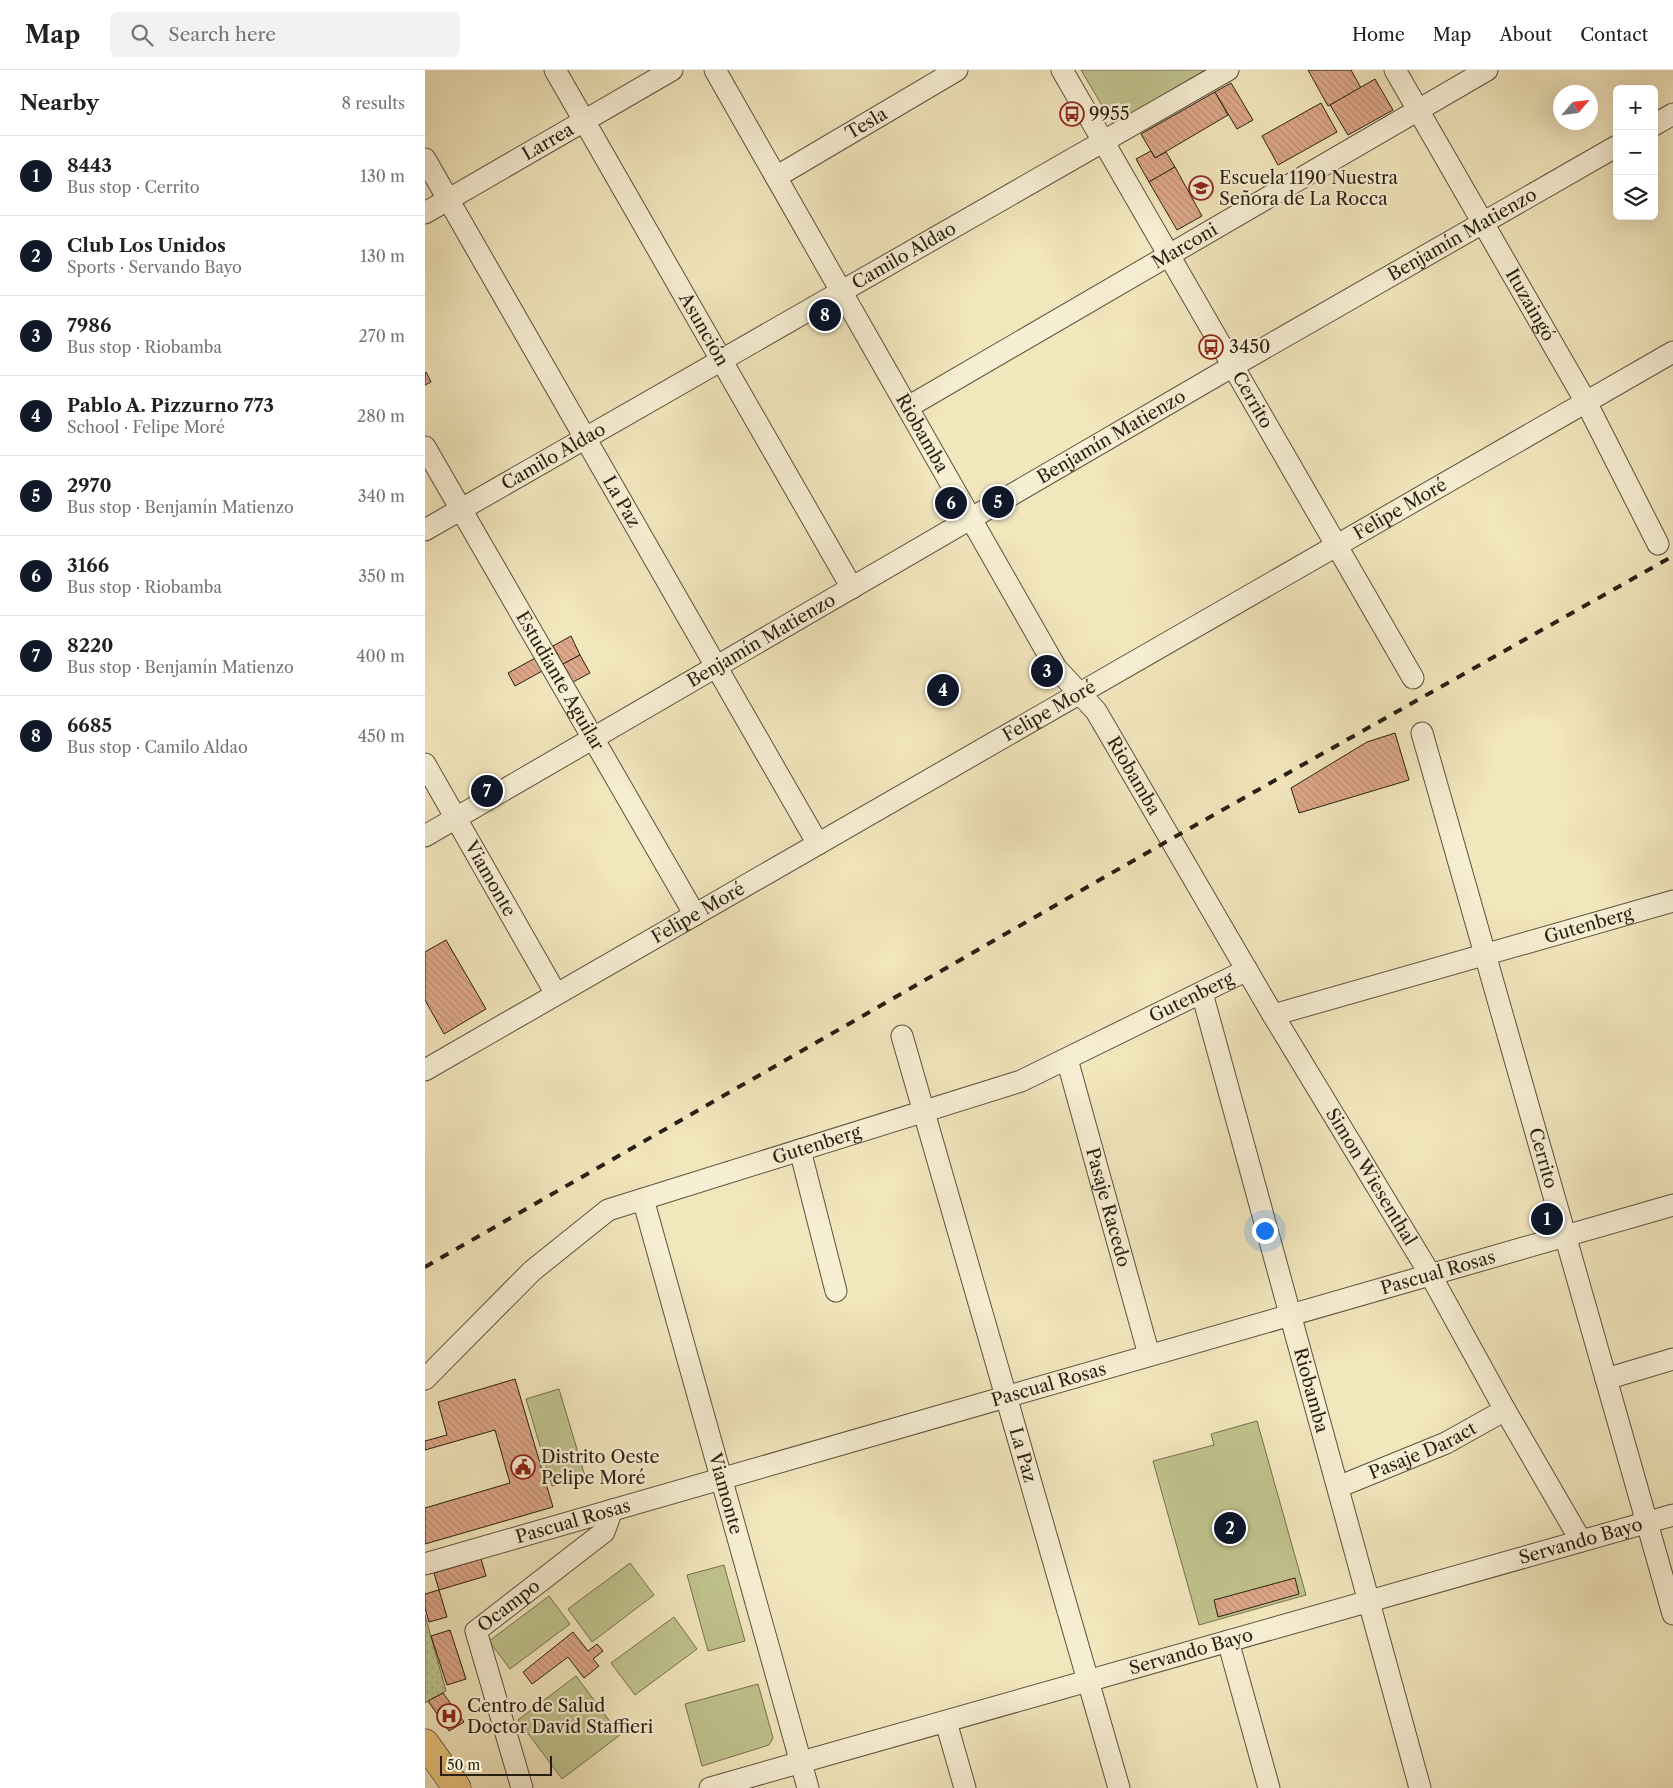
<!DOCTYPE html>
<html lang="en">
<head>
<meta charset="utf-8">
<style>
	body { margin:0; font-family:"Libre Caslon Text",serif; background:#f2f2f2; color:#202124 }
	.controls { position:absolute; right:15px; top:15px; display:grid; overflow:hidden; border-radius:8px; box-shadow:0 5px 20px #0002 }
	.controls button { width:45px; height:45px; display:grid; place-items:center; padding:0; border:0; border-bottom:1px solid #e0e0e0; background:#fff; color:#202124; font:25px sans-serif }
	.compass { position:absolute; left:1128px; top:15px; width:45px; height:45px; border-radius:50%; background:#fff; box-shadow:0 5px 20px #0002; rotate:62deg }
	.scale { position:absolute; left:15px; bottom:12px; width:112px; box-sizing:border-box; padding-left:5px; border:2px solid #291f13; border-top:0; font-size:14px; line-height:18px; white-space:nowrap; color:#291f13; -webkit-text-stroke:4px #f7efd4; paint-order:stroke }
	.you { position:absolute; left:839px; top:1160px; width:18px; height:18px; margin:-12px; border:4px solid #fff; border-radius:50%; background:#1a73e8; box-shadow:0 0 0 8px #1a73e833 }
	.badge { display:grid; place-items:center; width:32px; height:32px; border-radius:50%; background:#111827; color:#fff; font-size:16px; font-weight:700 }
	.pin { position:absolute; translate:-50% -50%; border:2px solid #fff; box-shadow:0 1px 5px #0006 }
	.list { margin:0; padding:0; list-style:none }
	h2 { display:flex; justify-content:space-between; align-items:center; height:65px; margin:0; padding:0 20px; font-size:21px }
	h2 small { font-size:16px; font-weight:400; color:#757577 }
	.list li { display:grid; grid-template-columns:32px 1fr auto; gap:15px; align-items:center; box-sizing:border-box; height:80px; padding:0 20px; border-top:1px solid #e0e0e0 }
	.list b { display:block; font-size:19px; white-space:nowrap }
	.list p { margin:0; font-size:16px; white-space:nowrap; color:#757577 }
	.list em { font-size:16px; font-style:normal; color:#757577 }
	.icon { flex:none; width:28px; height:28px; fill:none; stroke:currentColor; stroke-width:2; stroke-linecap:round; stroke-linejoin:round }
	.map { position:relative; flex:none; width:1248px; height:1718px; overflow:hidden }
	header { display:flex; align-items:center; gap:30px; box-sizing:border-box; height:70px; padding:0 25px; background:#fff; border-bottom:1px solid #e0e0e0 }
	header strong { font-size:24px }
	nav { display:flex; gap:28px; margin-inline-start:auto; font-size:18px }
	.search { width:350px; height:45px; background:#f2f2f2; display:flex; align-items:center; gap:12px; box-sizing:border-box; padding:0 18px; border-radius:8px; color:#757577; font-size:19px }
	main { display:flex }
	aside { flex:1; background:#fff }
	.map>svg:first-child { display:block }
	.green { fill:url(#green-dots); stroke:#747150 }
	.pitch { fill:#c0c38d; stroke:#747150 }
	.building { fill:url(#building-back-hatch); stroke:#291f13 }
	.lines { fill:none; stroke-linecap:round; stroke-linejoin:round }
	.minor-casing { stroke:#5b513e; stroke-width:23 }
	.major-casing { stroke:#291f13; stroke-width:29 }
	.minor { stroke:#f7efd4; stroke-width:21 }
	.major { stroke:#e9c37e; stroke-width:28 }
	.rail { stroke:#291f13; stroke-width:4; stroke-dasharray:9 9; stroke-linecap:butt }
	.labels { text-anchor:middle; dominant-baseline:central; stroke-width:4.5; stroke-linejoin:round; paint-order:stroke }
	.poi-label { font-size:18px; fill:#291f13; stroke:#f7efd4; text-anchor:start }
	.street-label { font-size:18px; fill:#291f13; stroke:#f7efd4 }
</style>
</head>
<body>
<header>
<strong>Map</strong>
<div class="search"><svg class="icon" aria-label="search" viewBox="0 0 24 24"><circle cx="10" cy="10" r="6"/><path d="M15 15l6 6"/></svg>Search here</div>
<nav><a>Home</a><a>Map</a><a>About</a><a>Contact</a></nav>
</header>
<main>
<aside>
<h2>Nearby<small>8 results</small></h2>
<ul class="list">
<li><span class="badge">1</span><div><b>8443</b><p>Bus stop · Cerrito</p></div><em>130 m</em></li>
<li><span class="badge">2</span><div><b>Club Los Unidos</b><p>Sports · Servando Bayo</p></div><em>130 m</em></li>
<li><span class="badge">3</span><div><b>7986</b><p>Bus stop · Riobamba</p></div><em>270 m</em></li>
<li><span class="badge">4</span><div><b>Pablo A. Pizzurno 773</b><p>School · Felipe Moré</p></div><em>280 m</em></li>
<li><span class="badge">5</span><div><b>2970</b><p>Bus stop · Benjamín Matienzo</p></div><em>340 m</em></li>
<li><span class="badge">6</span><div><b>3166</b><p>Bus stop · Riobamba</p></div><em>350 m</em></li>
<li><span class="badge">7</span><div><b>8220</b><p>Bus stop · Benjamín Matienzo</p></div><em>400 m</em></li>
<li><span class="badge">8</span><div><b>6685</b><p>Bus stop · Camilo Aldao</p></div><em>450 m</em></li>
</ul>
</aside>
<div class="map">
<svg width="1248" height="1718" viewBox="0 0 1248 1718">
	<defs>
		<pattern id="green-dots" width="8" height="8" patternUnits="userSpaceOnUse" patternTransform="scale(1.25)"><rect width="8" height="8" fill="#c0c38d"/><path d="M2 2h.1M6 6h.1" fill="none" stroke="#a5a779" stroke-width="1.8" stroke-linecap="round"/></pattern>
		<pattern id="building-back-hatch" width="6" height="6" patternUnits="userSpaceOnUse" patternTransform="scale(1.25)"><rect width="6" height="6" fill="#dea88a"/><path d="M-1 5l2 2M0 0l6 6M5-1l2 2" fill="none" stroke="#be9076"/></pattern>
	</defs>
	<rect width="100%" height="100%" fill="#f2e6bd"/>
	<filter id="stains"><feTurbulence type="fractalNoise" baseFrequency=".004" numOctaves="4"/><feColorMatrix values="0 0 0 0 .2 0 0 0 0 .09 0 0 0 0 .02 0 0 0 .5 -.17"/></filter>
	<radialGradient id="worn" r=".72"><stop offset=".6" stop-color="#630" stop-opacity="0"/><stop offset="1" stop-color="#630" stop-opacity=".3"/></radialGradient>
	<!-- green -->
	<path class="green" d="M0,1545L21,1621L0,1633Z"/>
	<!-- pitch -->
	<g class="pitch">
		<path d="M656,0H780L688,54Z"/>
		<path d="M134,1319L160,1406L127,1416L101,1329Z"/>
		<path d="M832,1351L881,1525L774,1555L728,1391L789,1375L786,1364Z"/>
		<path d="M205,1493L229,1525L167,1572L143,1539Z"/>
		<path d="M299,1495L320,1571L283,1581L262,1505Z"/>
		<path d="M124,1526L145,1554L85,1599L64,1571Z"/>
		<path d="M249,1547L272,1579L210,1625L186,1593Z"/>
		<path d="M151,1606L195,1665L137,1709L93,1650Z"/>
		<path d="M333,1614L348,1668L344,1675L277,1696L260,1634Z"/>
	</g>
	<!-- building -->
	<g class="building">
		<path d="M883,0H926L936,18L903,36Z"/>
		<path d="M950,9L968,40L923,65L905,35Z"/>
		<path d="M806,13L828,50L812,59L790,22Z"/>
		<path d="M790,22L803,45L730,88L716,64Z"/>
		<path d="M896,33L912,62L853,95L837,66Z"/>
		<path d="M726,81L730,88L741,82L750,97L724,112L711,89Z"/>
		<path d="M750,97L777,146L752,160L724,112Z"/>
		<path d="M1,302L6,312L0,315V303Z"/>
		<path d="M146,566L155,585L138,594L128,576Z"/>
		<path d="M155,585L165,603L148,612L138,594Z"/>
		<path d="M112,587L119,600L90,616L83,603Z"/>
		<path d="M970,663L984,710L874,743L866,718L942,672Z"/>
		<path d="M21,870L61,939L19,964L0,930V882Z"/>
		<path d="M90,1309L128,1437L0,1474V1438L85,1413L70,1360L0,1380V1371L22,1365L13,1332Z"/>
		<path d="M56,1489L61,1506L14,1520L9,1503Z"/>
		<path d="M870,1508L874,1524L793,1547L789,1530Z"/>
		<path d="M14,1520L22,1547L4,1552L0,1538V1524Z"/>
		<path d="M25,1560L41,1609L22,1615L6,1566Z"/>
		<path d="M148,1562L163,1581L172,1574L178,1581L168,1589L174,1596L159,1608L143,1587L107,1614L98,1602Z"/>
		<path d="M18,1623L39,1652L24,1661L3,1631Z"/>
	</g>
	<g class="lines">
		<!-- minor casing -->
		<g class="minor-casing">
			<g id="minor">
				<path id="s1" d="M130,0L427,518"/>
				<path id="s2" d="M290,0L631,598L671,641L848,945L1005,1204L1080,1340L1156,1471"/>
				<path id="s3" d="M637,0L988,608"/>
				<path id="s4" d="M970,0L1161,332L1233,474"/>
				<path d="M1229,55L1248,44"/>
				<path id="s5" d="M0,89L393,774"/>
				<path id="s6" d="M351,107L532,0"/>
				<path id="s7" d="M0,143L247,0"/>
				<path id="s8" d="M483,337L1062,0"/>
				<path id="s9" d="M0,377L270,845"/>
				<path id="s10" d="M0,460L803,0"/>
				<path id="s11" d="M997,663L1248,1544"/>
				<path id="s12" d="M0,694L131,924"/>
				<path id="s13" d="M0,766L808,296L1192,76"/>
				<path id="s14" d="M777,923L995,1718"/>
				<path id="s15" d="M848,945L1248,831"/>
				<path id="s16" d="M477,966L694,1718"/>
				<path id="s17" d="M642,989L724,1285"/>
				<path id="s18" d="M0,1000L1248,282"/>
				<path d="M375,1080L411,1221"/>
				<path id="s19" d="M218,1129L383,1718"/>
				<path id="s20" d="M0,1309L107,1201L183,1140L596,1011L822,900"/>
				<path d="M1181,1309L1248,1289"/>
				<path id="s21" d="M913,1417L1021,1373L1080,1340"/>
				<path id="s22" d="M0,1494L1248,1135"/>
				<path d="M803,1571L844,1718"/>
				<path d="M521,1652L540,1718"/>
				<path id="s23" d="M97,1718L51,1561L179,1462L187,1440"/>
				<path id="s24" d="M285,1718L1248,1445"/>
			</g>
		</g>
		<!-- major casing -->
		<g class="major-casing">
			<path id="major" d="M0,1673L32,1718"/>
		</g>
		<!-- minor -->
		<use href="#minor" class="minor"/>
		<!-- major -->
		<use href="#major" class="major"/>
		<!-- rail -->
		<path class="rail" d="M0,1197L746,769L1248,486"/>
	</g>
	<!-- icons -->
	<defs>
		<g id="bus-ring" transform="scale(1.25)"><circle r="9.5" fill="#f7efd4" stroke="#8f2418" stroke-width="1.5"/><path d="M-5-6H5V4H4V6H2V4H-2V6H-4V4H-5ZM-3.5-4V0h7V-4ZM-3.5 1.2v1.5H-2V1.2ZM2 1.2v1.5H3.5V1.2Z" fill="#8f2418"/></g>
		<g id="school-ring" transform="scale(1.25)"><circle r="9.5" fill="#f7efd4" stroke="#8f2418" stroke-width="1.5"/><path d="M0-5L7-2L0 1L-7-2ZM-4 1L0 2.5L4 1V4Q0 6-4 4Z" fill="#8f2418"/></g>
		<g id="civic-ring" transform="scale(1.25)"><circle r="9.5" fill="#f7efd4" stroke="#8f2418" stroke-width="1.5"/><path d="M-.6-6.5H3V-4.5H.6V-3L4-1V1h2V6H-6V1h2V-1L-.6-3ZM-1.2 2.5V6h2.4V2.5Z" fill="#8f2418"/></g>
		<g id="hospital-ring" transform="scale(1.25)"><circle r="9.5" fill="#f7efd4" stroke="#8f2418" stroke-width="1.5"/><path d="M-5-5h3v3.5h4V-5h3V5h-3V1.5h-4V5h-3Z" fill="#8f2418"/></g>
	</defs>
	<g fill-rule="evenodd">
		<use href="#bus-ring" x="647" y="44"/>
		<use href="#school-ring" x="776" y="118"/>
		<use href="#bus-ring" x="786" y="277"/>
		<use href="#civic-ring" x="98" y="1397"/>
		<use href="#hospital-ring" x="24" y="1646"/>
	</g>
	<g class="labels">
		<!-- poi labels -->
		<g class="poi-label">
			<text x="664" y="44">9955</text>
			<text x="794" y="108">Escuela 1190 Nuestra<tspan x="794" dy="21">Señora de La Rocca</tspan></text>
			<text x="804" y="277">3450</text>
			<text x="116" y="1387">Distrito Oeste<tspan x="116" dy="21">Pelipe Moré</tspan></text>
			<text x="42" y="1636">Centro de Salud<tspan x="42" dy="21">Doctor David Staffieri</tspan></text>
		</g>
		<!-- street labels -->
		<g class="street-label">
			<text stroke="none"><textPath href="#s6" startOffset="105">Tesla</textPath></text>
			<text stroke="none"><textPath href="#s7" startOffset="142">Larrea</textPath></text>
			<text stroke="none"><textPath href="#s13" startOffset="1199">Benjamín Matienzo</textPath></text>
			<text stroke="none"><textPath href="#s8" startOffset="320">Marconi</textPath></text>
			<text stroke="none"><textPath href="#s10" startOffset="552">Camilo Aldao</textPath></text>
			<text stroke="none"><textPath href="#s4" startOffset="271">Ituzaingó</textPath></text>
			<text stroke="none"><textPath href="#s1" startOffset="299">Asunción</textPath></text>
			<text stroke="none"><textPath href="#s3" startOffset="381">Cerrito</textPath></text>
			<text stroke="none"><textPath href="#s2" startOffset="418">Riobamba</textPath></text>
			<text stroke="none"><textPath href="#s13" startOffset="794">Benjamín Matienzo</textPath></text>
			<text stroke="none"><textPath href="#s10" startOffset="148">Camilo Aldao</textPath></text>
			<text stroke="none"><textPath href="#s5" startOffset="395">La Paz</textPath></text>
			<text stroke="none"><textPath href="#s18" startOffset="1125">Felipe Moré</textPath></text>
			<text stroke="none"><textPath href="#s13" startOffset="389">Benjamín Matienzo</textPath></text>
			<text stroke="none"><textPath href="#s9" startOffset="270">Estudiante Aguilar</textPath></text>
			<text stroke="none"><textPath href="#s18" startOffset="720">Felipe Moré</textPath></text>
			<text stroke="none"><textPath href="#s2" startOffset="822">Riobamba</textPath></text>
			<text stroke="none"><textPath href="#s12" startOffset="132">Viamonte</textPath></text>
			<text stroke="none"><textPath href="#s18" startOffset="315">Felipe Moré</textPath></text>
			<text stroke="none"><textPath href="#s15" startOffset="328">Gutenberg</textPath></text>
			<text stroke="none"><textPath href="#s20" startOffset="872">Gutenberg</textPath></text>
			<text stroke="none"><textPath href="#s20" startOffset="468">Gutenberg</textPath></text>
			<text stroke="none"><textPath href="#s11" startOffset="442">Cerrito</textPath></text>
			<text stroke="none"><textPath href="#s2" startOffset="1288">Simon Wiesenthal</textPath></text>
			<text stroke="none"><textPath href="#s17" startOffset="154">Pasaje Racedo</textPath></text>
			<text stroke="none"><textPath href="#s22" startOffset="1054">Pascual Rosas</textPath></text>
			<text stroke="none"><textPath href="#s22" startOffset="649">Pascual Rosas</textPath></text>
			<text stroke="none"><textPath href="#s14" startOffset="412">Riobamba</textPath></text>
			<text stroke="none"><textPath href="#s21" startOffset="92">Pasaje Daract</textPath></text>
			<text stroke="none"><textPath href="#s16" startOffset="436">La Paz</textPath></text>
			<text stroke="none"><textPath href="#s19" startOffset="306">Viamonte</textPath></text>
			<text stroke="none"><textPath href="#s22" startOffset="154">Pascual Rosas</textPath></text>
			<text stroke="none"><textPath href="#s24" startOffset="905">Servando Bayo</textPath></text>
			<text stroke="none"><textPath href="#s23" startOffset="205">Ocampo</textPath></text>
			<text stroke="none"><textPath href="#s24" startOffset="500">Servando Bayo</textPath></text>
		</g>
	</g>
	<rect width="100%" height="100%" filter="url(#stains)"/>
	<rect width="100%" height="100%" fill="url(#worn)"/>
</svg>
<div class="controls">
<button>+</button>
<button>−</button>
<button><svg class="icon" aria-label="layers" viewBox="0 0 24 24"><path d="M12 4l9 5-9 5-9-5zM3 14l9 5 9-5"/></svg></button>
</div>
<svg class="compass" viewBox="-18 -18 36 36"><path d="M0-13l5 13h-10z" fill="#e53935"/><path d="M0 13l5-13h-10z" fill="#757577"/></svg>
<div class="scale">50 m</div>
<div class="you"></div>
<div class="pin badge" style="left:1122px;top:1149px">1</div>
<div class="pin badge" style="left:805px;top:1458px">2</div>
<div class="pin badge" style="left:622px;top:601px">3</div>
<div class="pin badge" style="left:518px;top:620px">4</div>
<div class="pin badge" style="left:573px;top:432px">5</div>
<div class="pin badge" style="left:526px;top:433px">6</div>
<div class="pin badge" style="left:62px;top:721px">7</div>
<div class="pin badge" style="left:400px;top:245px">8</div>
</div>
</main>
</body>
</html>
